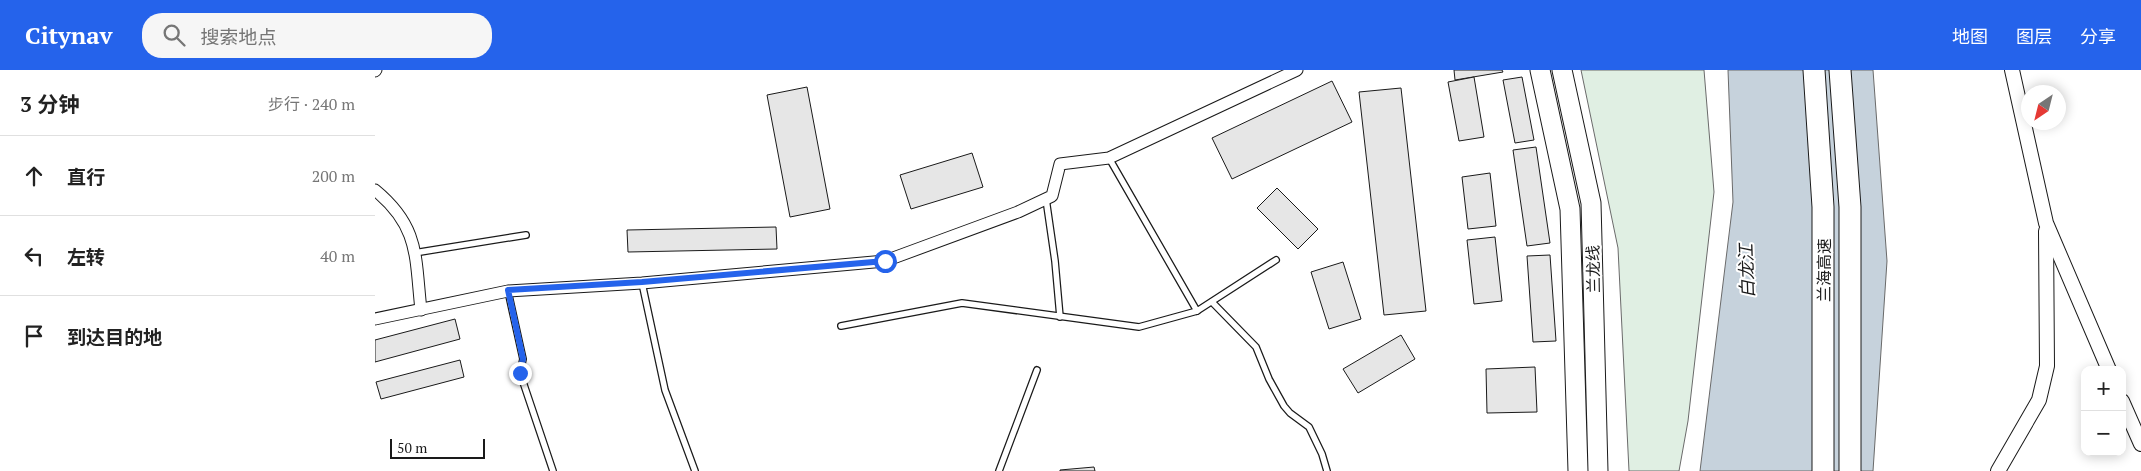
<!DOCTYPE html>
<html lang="zh">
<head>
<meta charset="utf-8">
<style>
	body { margin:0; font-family:"PT Serif","Noto Sans SC",serif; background:#f6f6f6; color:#222 }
	.controls { position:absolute; right:15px; bottom:15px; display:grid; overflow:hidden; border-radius:10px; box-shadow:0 2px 12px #0003 }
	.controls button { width:45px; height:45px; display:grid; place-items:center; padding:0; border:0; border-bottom:1px solid #e0e0e0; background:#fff; color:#222; font:25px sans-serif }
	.compass { position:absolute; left:1646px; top:15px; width:45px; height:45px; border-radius:50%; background:#fff; box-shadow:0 2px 12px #0003; rotate:215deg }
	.scale { position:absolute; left:15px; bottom:12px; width:95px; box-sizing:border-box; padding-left:5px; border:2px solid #1a1a1a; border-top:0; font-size:14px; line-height:18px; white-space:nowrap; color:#1a1a1a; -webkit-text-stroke:4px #fff; paint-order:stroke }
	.stop { position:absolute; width:15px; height:15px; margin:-11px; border:4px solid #2563eb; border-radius:50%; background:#fff }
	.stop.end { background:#2563eb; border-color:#fff; box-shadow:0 1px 5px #0008 }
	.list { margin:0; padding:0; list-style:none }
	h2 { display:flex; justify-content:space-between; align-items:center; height:65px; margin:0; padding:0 20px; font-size:21px }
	h2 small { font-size:16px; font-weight:400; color:#767676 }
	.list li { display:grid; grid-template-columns:32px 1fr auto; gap:15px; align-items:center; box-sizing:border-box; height:80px; padding:0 20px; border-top:1px solid #e0e0e0 }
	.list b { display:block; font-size:19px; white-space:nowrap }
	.list em { font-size:16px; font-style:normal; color:#767676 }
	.icon { flex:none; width:28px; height:28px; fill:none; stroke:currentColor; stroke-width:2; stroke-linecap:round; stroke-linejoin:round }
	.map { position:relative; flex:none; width:1766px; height:401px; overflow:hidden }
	header { display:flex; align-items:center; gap:30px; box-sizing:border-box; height:70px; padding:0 25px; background:#2563eb; color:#fff }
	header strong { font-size:24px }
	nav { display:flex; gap:28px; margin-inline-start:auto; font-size:18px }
	.search { width:350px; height:45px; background:#f6f6f6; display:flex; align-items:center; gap:12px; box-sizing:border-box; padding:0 18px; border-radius:20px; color:#767676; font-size:19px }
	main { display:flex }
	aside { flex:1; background:#fff }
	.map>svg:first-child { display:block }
	.green { fill:#e0efe3; stroke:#6a6a6a }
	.water { fill:#c6d2dc; stroke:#6a6a6a }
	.building { fill:#e6e6e6; stroke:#1a1a1a }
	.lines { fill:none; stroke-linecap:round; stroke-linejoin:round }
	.service-casing { stroke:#1a1a1a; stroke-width:8 }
	.minor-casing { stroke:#1a1a1a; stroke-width:13 }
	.tertiary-casing { stroke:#1a1a1a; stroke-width:16 }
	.trunk-casing { stroke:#1a1a1a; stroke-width:21 }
	.motorway-casing { stroke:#1a1a1a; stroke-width:23 }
	.service { stroke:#fff; stroke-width:5.5 }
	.minor { stroke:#fff; stroke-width:11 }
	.tertiary { stroke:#fff; stroke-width:14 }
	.trunk { stroke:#fff; stroke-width:19 }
	.motorway { stroke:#fff; stroke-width:21 }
	.route { stroke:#2563eb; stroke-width:6 }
	.labels { text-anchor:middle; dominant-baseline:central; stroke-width:4; stroke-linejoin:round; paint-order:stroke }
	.street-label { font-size:16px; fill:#1a1a1a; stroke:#fff }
	.water-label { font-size:18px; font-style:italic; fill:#1a1a1a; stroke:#fff }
</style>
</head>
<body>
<header>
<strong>Citynav</strong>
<div class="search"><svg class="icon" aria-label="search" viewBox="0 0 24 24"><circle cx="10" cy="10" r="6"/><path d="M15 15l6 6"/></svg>搜索地点</div>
<nav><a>地图</a><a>图层</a><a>分享</a></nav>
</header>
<main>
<aside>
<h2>3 分钟<small>步行 · 240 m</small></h2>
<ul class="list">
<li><svg class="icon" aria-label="ahead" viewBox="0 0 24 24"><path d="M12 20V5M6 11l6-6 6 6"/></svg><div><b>直行</b></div><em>200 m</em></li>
<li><svg class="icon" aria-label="left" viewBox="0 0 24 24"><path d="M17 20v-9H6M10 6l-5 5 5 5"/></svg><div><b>左转</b></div><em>40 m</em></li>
<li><svg class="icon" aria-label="arrive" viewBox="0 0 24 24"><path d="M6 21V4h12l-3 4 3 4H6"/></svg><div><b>到达目的地</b></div></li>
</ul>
</aside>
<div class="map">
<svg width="1766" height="401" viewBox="0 0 1766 401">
	<rect width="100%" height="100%" fill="#fff"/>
	<!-- green -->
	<path class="green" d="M1206,0H1329L1339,122L1313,351L1304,401H1254L1243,178Z"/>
	<!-- water -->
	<path class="water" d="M1353,0H1498L1512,191L1498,401H1325L1358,132Z"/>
	<!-- building -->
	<g class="building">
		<path d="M1079,0H1127L1128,2L1080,10Z"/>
		<path d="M1099,7L1109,67L1084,71L1073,12Z"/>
		<path d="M1147,7L1159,70L1140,73L1128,10Z"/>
		<path d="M957,11L977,52L857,109L837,68Z"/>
		<path d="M432,17L455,139L415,147L392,25Z"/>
		<path d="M1026,18L1051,241L1009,245L984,22Z"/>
		<path d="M1161,77L1175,173L1152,176L1138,80Z"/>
		<path d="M597,83L608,117L536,139L525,105Z"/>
		<path d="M1115,103L1121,156L1093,159L1087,107Z"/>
		<path d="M902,118L943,159L923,179L882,138Z"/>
		<path d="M401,157L402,179L253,182L252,160Z"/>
		<path d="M1120,167L1127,231L1099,234L1092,170Z"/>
		<path d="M1175,185L1181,271L1158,272L1152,186Z"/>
		<path d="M968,192L986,249L954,259L936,202Z"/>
		<path d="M80,249L85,269L0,292V270Z"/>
		<path d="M1026,265L1040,289L983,323L968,299Z"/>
		<path d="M85,290L89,307L6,329L1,312Z"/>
		<path d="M1160,297L1162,342L1112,343L1111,299Z"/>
		<path d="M719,397L720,401H685V400Z"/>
	</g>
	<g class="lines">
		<!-- service casing -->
		<g class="service-casing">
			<g id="service">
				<path d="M734,88L822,241L901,190"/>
				<path d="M671,129L680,191L685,247"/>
				<path d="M39,183L151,165"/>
				<path d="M267,213L290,320L320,401"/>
				<path d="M133,221L148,289L145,303L178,401"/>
				<path d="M837,232L881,277L894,309L909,336L915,343L934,357L947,384L952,401"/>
				<path d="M466,256L587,233L764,257L822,241"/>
				<path d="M624,401L662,300"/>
			</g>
		</g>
		<!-- minor casing -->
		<g class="minor-casing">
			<g id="minor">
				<path d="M0,1L1,0"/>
				<path d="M0,120C45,157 40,187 46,240"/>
				<path d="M0,249L133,221L267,213L510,191L643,142L677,126L685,94L734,88L922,0"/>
			</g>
		</g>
		<!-- tertiary casing -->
		<g class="tertiary-casing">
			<g id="tertiary">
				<path d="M1637,0L1671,153L1734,300"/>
				<path d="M1747,331L1766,374"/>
				<path d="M1623,401L1664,330L1672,296L1671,161"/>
			</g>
		</g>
		<!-- trunk casing -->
		<g class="trunk-casing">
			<g id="trunk">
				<path d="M1165,0L1195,139L1203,401"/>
				<path d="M1187,0L1216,133L1223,401"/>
			</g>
		</g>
		<!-- motorway casing -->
		<g class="motorway-casing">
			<g id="motorway">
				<path d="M1439,0L1448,137V401"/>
				<path d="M1465,0L1475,137V401"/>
			</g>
		</g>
		<!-- service -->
		<use href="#service" class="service"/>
		<!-- minor -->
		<use href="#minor" class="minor"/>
		<!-- tertiary -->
		<use href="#tertiary" class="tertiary"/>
		<!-- trunk -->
		<use href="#trunk" class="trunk"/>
		<!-- motorway -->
		<use href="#motorway" class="motorway"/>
	</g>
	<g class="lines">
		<!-- route -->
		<path class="route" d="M145,303L148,289L133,220L267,212L510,191"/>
	</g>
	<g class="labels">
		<!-- street labels -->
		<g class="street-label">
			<text transform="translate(1218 199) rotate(-91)">兰龙线</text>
			<text transform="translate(1449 200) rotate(-90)">兰海高速</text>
		</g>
		<!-- water labels -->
		<g class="water-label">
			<text transform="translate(1371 201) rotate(-92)">白龙江</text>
		</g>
	</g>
</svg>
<div class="controls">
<button>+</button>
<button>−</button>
</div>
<svg class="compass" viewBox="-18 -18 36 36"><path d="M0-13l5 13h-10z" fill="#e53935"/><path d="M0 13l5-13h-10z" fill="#767676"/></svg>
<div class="scale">50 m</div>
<div class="stop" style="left:510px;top:191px"></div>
<div class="stop end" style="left:145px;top:303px"></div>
</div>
</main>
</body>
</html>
